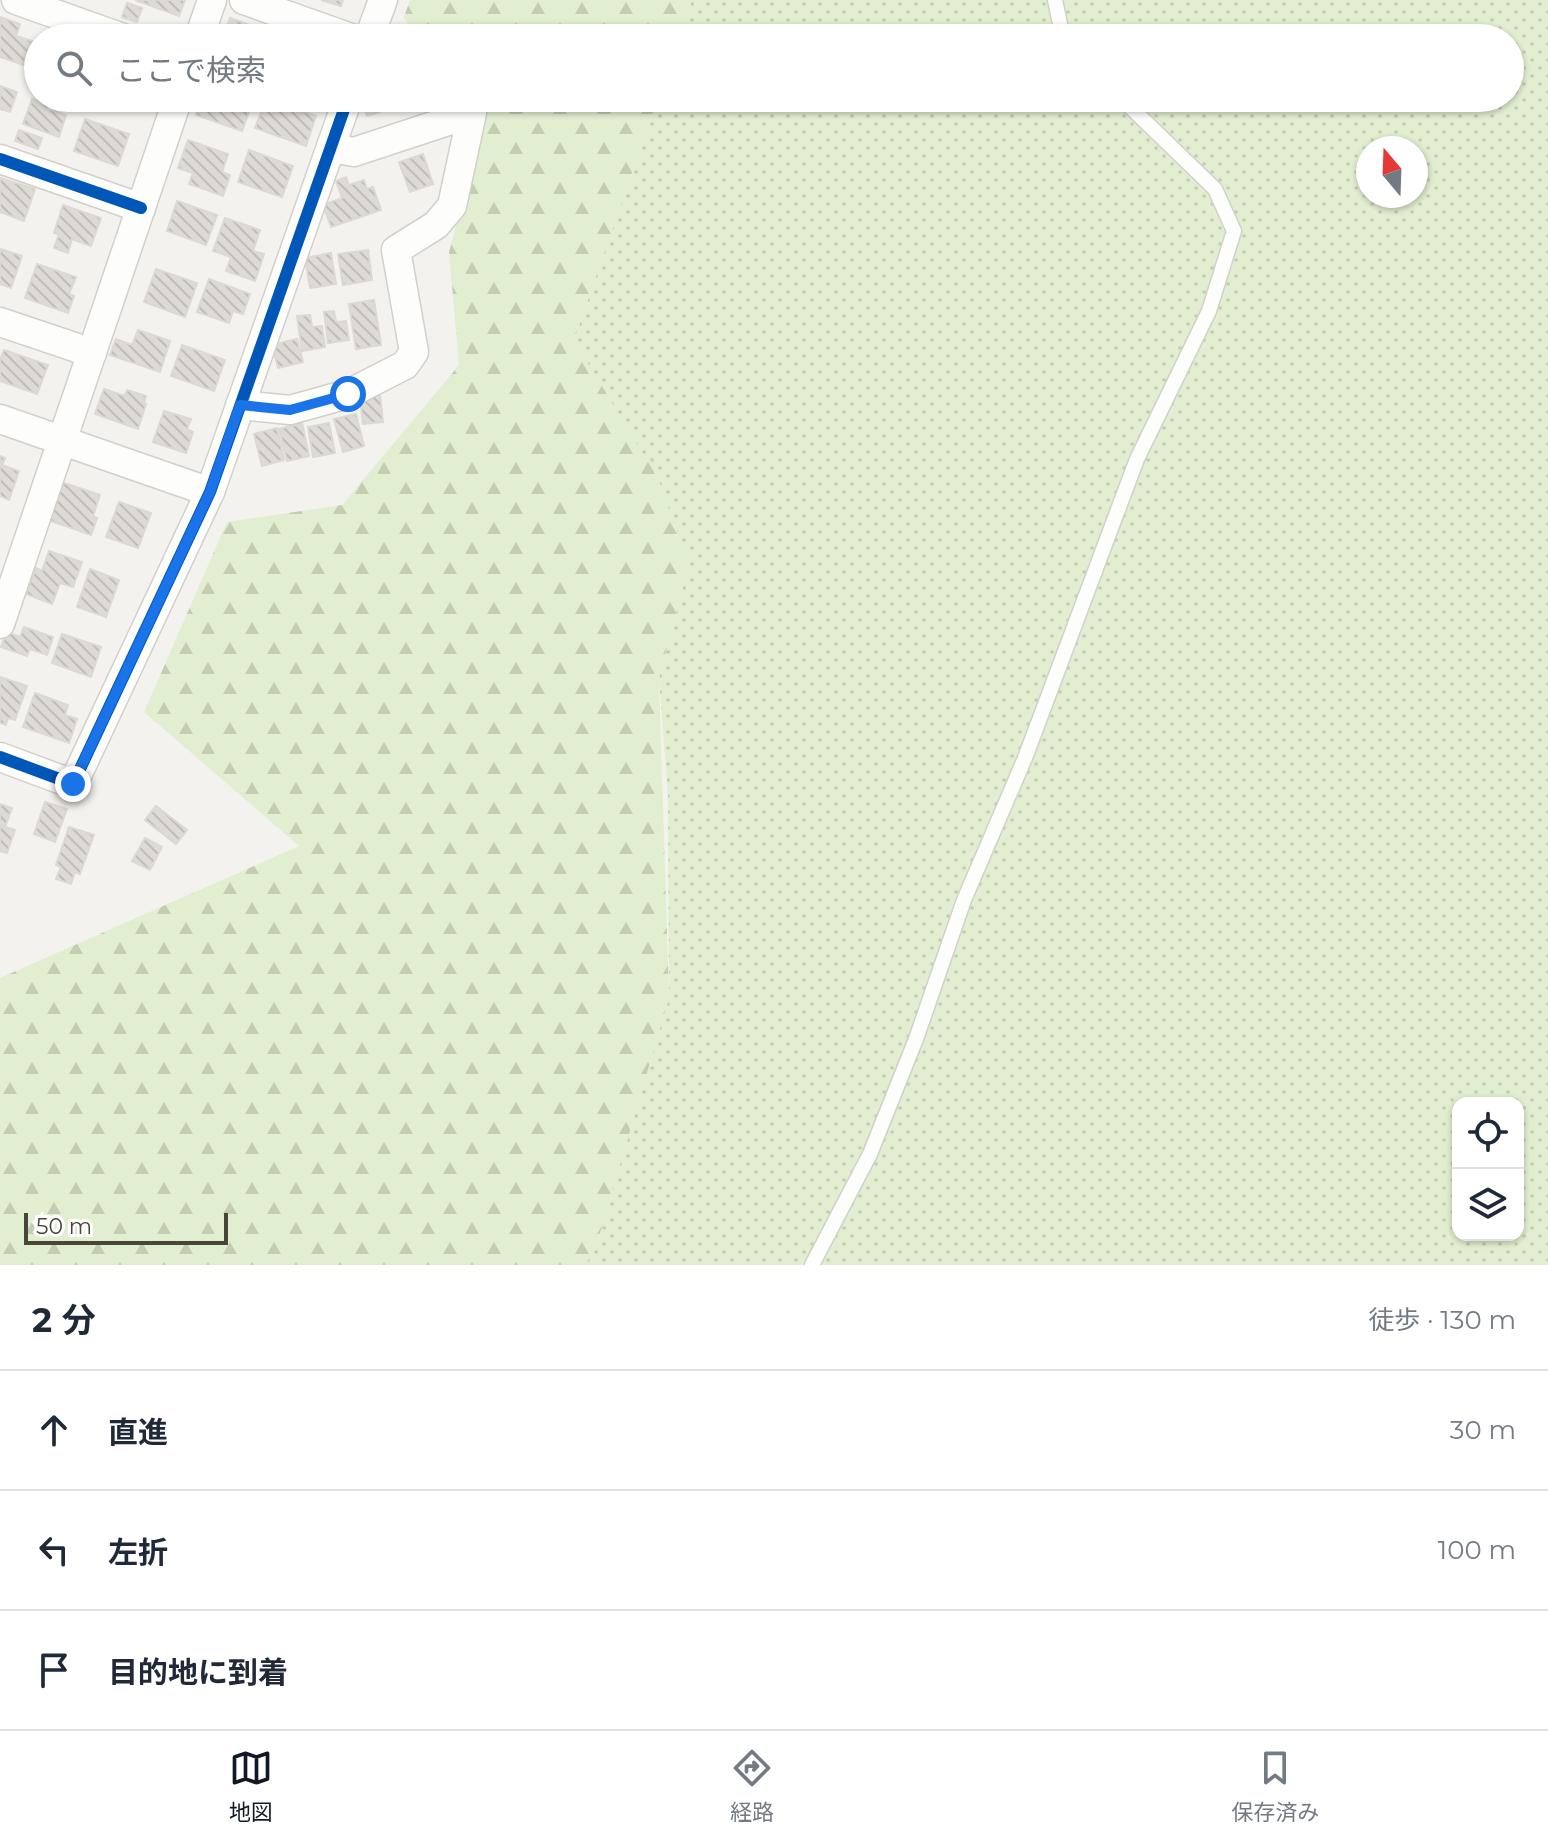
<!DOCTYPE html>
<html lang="ja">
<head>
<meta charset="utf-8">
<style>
	body { margin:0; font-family:Montserrat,"Noto Sans JP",sans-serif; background:#f6f6f7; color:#1f2937 }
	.controls { position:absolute; right:24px; bottom:24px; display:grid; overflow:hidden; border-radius:16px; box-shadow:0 2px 6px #0004 }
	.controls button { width:72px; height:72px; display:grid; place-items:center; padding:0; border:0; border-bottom:2px solid #e0e1e3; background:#fff; color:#1f2937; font:40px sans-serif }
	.compass { position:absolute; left:1356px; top:136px; width:72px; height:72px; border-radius:50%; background:#fff; box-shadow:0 2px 6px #0004; rotate:341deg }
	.scale { position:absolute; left:24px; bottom:20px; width:204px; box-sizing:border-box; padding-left:8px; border:4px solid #4b4439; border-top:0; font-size:22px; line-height:28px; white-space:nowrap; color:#4b4439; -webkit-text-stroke:6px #fff; paint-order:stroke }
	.stop { position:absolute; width:24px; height:24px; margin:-18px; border:6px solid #1a73e8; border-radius:50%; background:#fff }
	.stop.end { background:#1a73e8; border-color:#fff; box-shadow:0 2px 8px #0008 }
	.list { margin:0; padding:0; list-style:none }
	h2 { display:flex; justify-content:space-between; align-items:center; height:104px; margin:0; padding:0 32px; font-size:34px }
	h2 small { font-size:26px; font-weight:400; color:#747a83 }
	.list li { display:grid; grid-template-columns:52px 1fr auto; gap:24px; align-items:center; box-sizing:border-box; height:120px; padding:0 32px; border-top:2px solid #e0e1e3 }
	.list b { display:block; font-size:30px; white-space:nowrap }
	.list em { font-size:26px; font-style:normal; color:#747a83 }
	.icon { flex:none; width:44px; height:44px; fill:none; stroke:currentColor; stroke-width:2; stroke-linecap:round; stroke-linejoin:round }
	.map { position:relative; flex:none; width:1548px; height:1265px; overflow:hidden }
	.search { position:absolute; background:#fff; box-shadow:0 2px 6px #0004; left:24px; right:24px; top:24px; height:88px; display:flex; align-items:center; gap:20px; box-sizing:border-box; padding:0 28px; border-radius:44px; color:#747a83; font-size:30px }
	.sheet { height:464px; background:#fff }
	nav { display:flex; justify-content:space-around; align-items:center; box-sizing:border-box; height:112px; border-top:2px solid #e0e1e3; background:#fff; font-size:22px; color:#747a83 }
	nav a { display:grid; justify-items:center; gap:4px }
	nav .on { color:#111827 }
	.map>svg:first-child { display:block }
	.grass { fill:url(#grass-dots); fill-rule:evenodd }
	.forest { fill:url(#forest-firs) }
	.building { fill:url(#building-back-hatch); stroke:#dcd9d4; stroke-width:2 }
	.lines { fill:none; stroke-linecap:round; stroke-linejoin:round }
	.lane-casing { stroke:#d2d0cb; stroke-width:17 }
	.street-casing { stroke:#d2d0cb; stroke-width:31 }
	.lane { stroke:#fdfdfc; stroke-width:14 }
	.street { stroke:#fdfdfc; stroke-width:28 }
	.cycleway-casing { stroke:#fff; stroke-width:17 }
	.cycleway { stroke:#0057b8; stroke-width:12 }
	.route { stroke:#1a73e8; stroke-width:10 }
</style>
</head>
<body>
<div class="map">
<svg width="1548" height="1265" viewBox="0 0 1548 1265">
	<defs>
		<pattern id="grass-dots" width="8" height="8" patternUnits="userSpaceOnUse" patternTransform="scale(2)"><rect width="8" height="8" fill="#e1eecf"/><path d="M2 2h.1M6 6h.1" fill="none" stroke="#c3cdb2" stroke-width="1.8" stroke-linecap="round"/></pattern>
		<pattern id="forest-firs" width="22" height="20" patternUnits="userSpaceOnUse" patternTransform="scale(2)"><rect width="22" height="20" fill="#e1eecf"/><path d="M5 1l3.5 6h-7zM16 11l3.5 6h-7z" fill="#c3cdb2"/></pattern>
		<pattern id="building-back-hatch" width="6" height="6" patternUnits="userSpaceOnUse" patternTransform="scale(2)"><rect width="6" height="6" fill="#dedbd6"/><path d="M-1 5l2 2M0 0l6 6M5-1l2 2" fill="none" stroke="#c0bdb8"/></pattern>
	</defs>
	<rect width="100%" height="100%" fill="#f4f2ee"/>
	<!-- grass -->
	<path class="grass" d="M692,0H1548V1265H585L595,1250L669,998L668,796L659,678L689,564L574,340L658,98H1510V38H679ZM1368,148H1416V196H1368ZM1458,1103H1518V1235H1458Z"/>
	<!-- forest -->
	<g class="forest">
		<path d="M410,0H692L679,38H415L404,17Z"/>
		<path d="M463,98H658L574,340L658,478L689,564L659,678L669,998L595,1250L585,1265H0V978L299,846L144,712L227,522L342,505L459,365L449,252L488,106Z"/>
	</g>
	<!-- building -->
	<g class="building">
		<path d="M135,0H185L179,16Z"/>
		<path d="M321,0H343L341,6Z"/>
		<path d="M127,3L142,8L137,22L122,17Z"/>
		<path d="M0,17L20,24L16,36L32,41L24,65L0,57Z"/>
		<path d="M230,18L280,36L279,38H223Z"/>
		<path d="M0,86L17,92L10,112L0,109Z"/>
		<path d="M202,98H254L242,131L196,115Z"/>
		<path d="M361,98H389L392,108L367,116Z"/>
		<path d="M32,99L49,105L47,109L66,115L59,137L23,124Z"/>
		<path d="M266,99L316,116L306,146L255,128Z"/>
		<path d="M85,119L129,134L118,166L74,151Z"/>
		<path d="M19,130L42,138L38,149L15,141Z"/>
		<path d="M188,140L228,154L222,172L230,175L223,196L189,184L193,173L178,168Z"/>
		<path d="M249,150L293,166L282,197L238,182Z"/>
		<path d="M423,154L433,184L410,192L399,162Z"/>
		<path d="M346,177L349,185L364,180L367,189L373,187L381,210L331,227L323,205L342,198L336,181Z"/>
		<path d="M0,178L35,189L24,221L0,212Z"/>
		<path d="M177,201L217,215L206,245L167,231Z"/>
		<path d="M63,205L101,218L91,246L72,239L68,253L54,248L59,234L54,233Z"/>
		<path d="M225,218L260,230L253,251L264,254L255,281L226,271L231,257L213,251Z"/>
		<path d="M0,249L22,256L11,288L0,284Z"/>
		<path d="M368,250L372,280L343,285L338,254Z"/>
		<path d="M331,253L336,284L310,288L305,258Z"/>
		<path d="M37,264L76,277L69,294L74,296L68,313L25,298Z"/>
		<path d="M156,269L197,283L185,317L144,302Z"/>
		<path d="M209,279L250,294L243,314L233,311L229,323L197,312Z"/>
		<path d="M374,300L381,345L356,349L349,304Z"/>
		<path d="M334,311L336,322L346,321L349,340L328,343L324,312Z"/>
		<path d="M310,315L312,327L322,326L325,347L302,351L297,316Z"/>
		<path d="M138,330L170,341L160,372L110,355L116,339L132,345Z"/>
		<path d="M297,339L303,362L278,368L272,345Z"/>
		<path d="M182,345L225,360L214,391L171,376Z"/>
		<path d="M4,350L48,365L37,394L0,381V360Z"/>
		<path d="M104,389L125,396L127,390L146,396L144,403L146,404L138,429L95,414Z"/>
		<path d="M380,395L383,422L363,424L360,397Z"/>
		<path d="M164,411L191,419L187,429L193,432L186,453L153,442Z"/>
		<path d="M356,414L364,446L343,452L334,419Z"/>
		<path d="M302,423L309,456L287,461L279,429Z"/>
		<path d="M329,423L335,453L313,457L308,427Z"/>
		<path d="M277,428L284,460L262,466L254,434Z"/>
		<path d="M0,456L5,458L2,465L19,471L9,500L0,496Z"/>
		<path d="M61,482L100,495L93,516L97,518L91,535L48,520Z"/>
		<path d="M119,502L151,513L138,548L106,537Z"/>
		<path d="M49,551L82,562L73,587L60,583L52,604L26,594L36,568L42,571Z"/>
		<path d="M90,569L119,580L106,617L77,607Z"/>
		<path d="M24,627L53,637L47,655L30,649L27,656L1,647L7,632L20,637Z"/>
		<path d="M62,634L101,647L91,677L52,663Z"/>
		<path d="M0,677L27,686L15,720L8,718L6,725L0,723Z"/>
		<path d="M35,693L68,705L65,715L77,719L69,743L23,727Z"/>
		<path d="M45,802L67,809L55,842L34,834Z"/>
		<path d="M0,804L12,808L5,827L15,830L7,853L0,851Z"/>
		<path d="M156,806L187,830L176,844L145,820Z"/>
		<path d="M69,827L94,835L80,874L75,872L71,884L56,879L61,867L56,865Z"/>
		<path d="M145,838L162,847L150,870L132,861Z"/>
	</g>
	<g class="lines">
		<!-- lane casing -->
		<g class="lane-casing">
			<g id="lane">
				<path d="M1055,0L1063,38"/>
				<path d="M812,1265L870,1154L916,1039L964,900L1025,758L1137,459L1209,311L1234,231L1215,189L1121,98"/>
			</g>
		</g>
		<!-- street casing -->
		<g class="street-casing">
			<g id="street">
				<path d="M16,0L123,38"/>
				<path d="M244,0L351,38"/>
				<path d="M199,38L212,0"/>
				<path d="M369,38L383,0"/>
				<path d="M0,159L141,208"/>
				<path d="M0,322L92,353"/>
				<path d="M240,405L290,410L348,394L405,365L414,352L396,250L436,225L452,206L472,113L354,152L331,148"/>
				<path d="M0,419L210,492"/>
				<path d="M0,624L178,98"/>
				<path d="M0,757L73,784L210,492L348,98"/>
			</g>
		</g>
		<!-- lane -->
		<use href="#lane" class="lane"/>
		<!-- street -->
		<use href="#street" class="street"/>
		<!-- cycleway casing -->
		<g class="cycleway-casing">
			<g id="cycleway">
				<path d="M0,159L141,208"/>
				<path d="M0,757L73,784L210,492L348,98"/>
			</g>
		</g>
		<!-- cycleway -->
		<use href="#cycleway" class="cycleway"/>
	</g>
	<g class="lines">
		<!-- route -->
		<path class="route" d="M73,784L210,492L240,405L290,410L348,394"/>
	</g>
</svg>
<div class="controls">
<button><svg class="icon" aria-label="locate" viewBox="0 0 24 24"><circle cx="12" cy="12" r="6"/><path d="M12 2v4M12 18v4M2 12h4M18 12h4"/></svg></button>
<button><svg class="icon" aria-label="layers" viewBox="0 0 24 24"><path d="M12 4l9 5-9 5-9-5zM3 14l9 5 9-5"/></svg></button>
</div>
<svg class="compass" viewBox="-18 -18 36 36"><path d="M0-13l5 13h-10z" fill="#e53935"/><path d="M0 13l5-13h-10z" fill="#747a83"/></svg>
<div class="scale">50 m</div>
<div class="stop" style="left:348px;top:394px"></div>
<div class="stop end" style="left:73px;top:784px"></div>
<div class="search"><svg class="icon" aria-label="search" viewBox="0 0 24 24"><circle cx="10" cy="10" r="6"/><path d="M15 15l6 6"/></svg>ここで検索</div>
</div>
<section class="sheet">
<h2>2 分<small>徒歩 · 130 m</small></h2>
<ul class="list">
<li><svg class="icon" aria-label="ahead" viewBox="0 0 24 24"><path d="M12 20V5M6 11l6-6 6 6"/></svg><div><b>直進</b></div><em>30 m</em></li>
<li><svg class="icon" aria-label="left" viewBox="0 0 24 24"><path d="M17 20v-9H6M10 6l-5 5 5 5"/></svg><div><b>左折</b></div><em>100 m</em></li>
<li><svg class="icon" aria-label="arrive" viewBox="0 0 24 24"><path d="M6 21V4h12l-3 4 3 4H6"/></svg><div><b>目的地に到着</b></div></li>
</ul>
</section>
<nav>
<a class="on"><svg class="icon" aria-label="map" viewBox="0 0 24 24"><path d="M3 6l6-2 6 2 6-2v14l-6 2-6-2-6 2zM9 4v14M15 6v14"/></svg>地図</a>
<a><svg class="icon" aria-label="directions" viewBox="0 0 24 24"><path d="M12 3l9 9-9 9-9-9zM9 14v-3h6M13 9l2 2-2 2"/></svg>経路</a>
<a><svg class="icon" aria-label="saved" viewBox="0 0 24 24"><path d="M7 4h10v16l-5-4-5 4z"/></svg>保存済み</a>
</nav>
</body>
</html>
